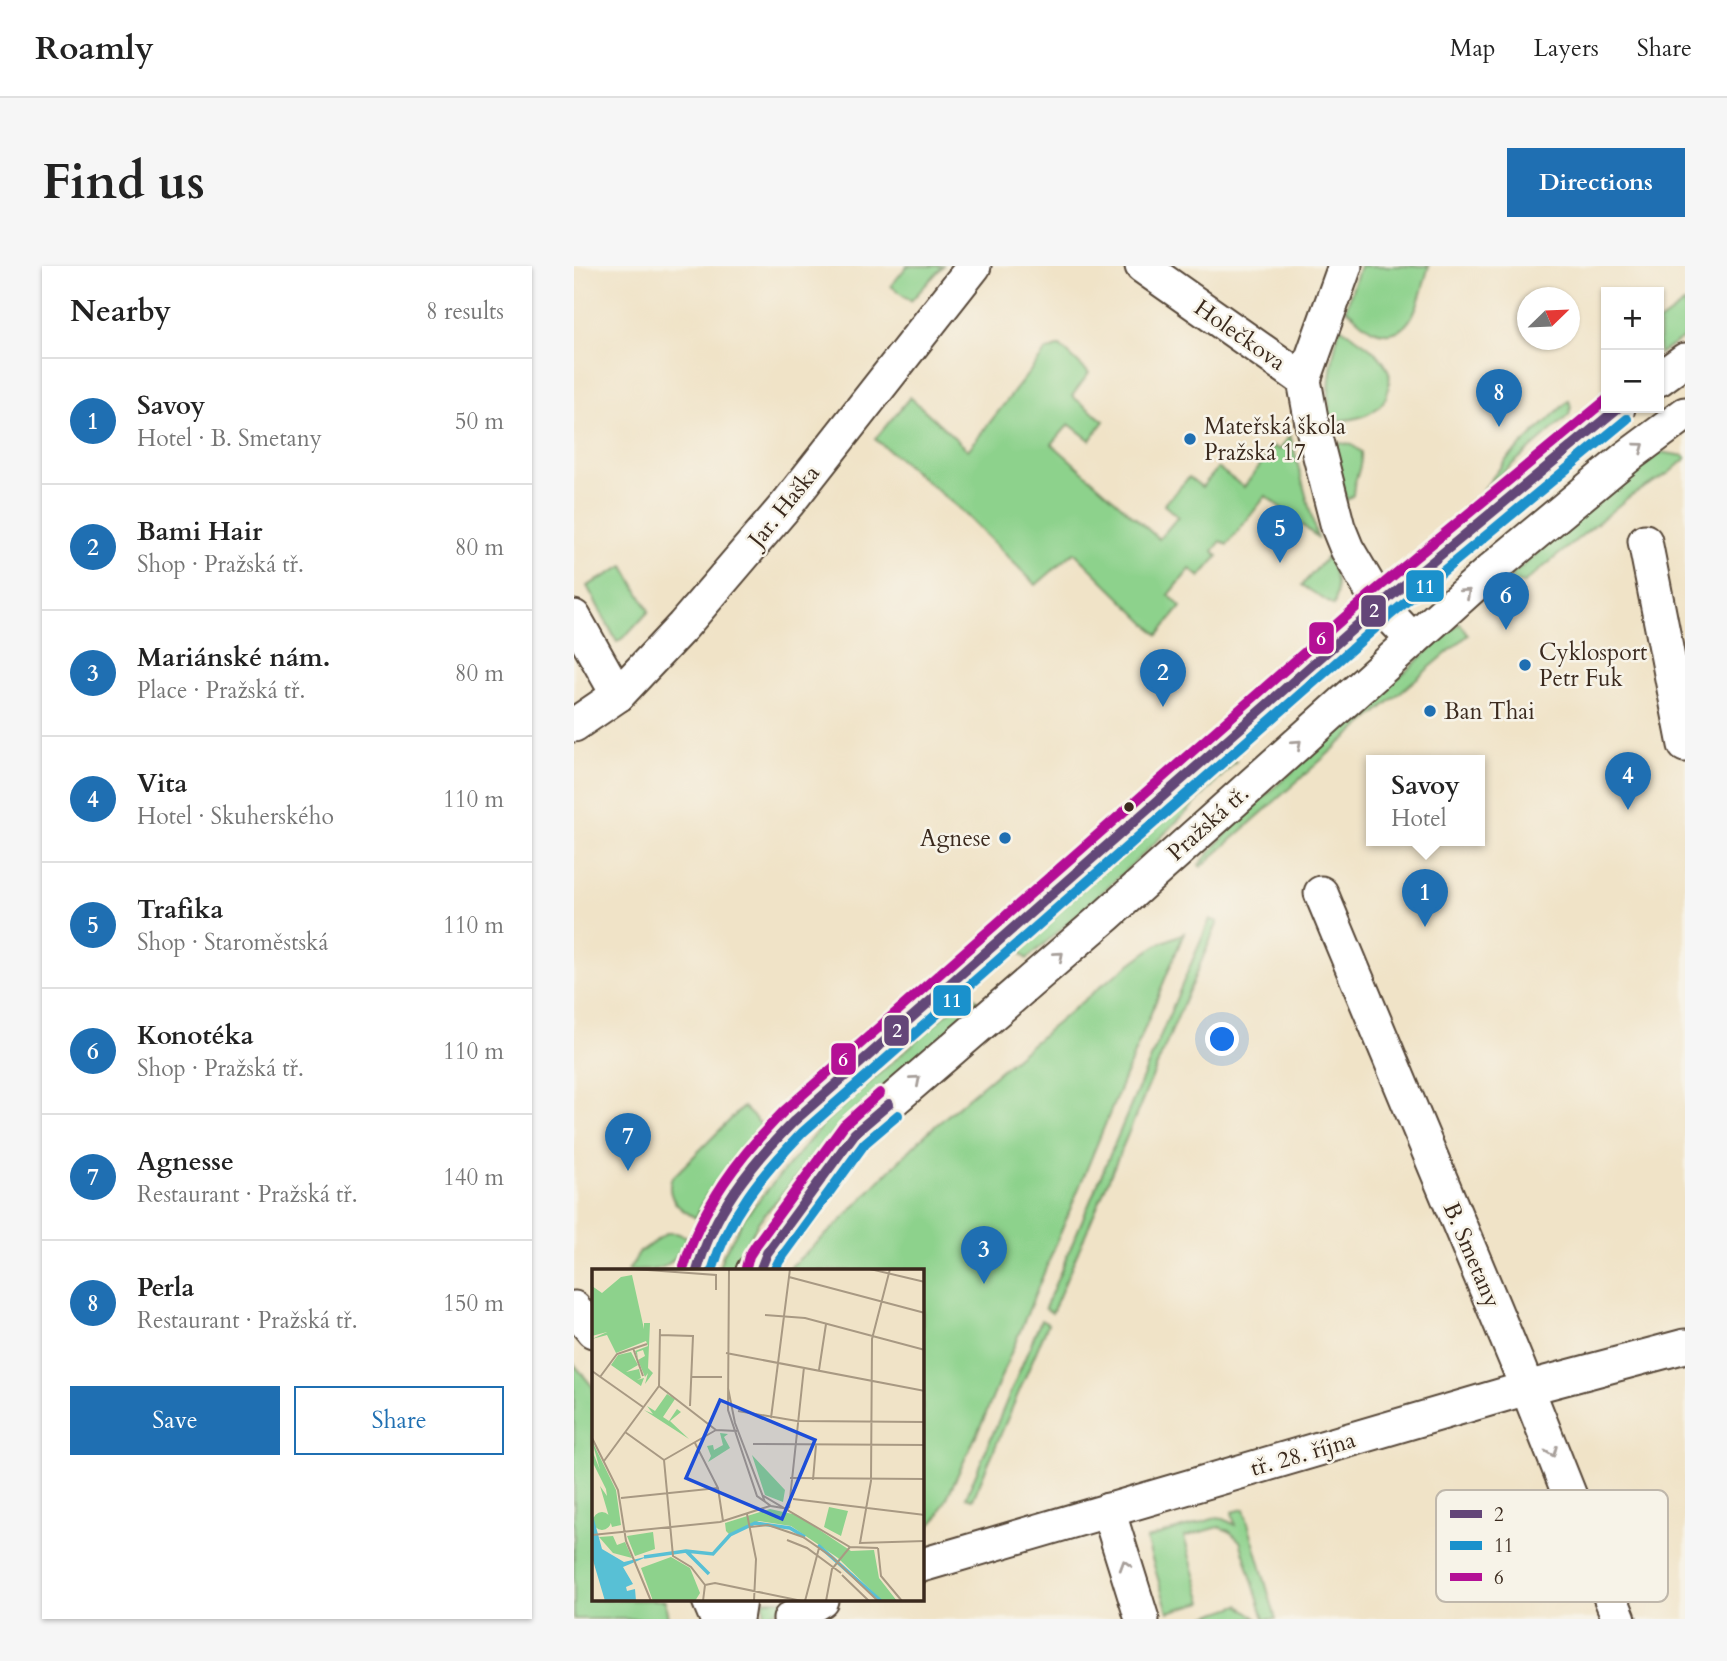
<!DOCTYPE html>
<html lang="en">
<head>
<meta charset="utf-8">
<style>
	body { margin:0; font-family:Cardo,serif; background:#f6f6f6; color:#222 }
	.controls { position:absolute; right:21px; top:21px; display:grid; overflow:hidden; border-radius:0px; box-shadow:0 2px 5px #0004 }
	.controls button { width:63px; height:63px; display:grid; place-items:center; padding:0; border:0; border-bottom:2px solid #e0e0e0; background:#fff; color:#222; font:35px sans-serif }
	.compass { position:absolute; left:943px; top:21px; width:63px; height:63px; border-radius:50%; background:#fff; box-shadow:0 2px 5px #0004; rotate:67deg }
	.you { position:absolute; left:649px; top:774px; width:24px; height:24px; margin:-18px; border:5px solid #fff; border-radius:50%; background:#1a73e8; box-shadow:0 0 0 10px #1a73e833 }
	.badge { display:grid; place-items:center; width:46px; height:46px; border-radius:50%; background:#1f6fb2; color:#fff; font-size:23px; font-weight:700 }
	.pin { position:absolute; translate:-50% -58px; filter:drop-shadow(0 2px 4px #0008) }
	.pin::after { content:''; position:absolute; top:37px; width:24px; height:21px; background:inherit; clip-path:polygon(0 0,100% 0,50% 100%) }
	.popup { position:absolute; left:792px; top:489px; width:119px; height:91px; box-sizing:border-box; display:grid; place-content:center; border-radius:0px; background:#fff; filter:drop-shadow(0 2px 5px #0005); font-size:23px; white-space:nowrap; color:#767676 }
	.popup b { font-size:26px; color:#222 }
	.popup::after { content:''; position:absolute; left:50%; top:100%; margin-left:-14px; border:14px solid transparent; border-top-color:#fff }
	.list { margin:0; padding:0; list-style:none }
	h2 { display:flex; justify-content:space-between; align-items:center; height:91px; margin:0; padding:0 28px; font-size:30px }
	h2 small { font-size:23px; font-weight:400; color:#767676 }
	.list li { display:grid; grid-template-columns:46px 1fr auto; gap:21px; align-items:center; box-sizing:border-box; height:126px; padding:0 28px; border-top:2px solid #e0e0e0 }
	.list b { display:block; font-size:26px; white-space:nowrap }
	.list p { margin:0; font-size:23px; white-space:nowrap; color:#767676 }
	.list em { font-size:23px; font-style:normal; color:#767676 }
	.actions { display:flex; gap:14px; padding:21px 28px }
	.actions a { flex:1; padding:16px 0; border:2px solid #1f6fb2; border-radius:0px; text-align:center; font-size:24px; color:#1f6fb2 }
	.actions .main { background:#1f6fb2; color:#fff }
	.map { position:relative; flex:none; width:1111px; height:1353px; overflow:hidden; border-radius:0px }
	header { display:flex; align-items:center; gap:42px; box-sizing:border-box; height:98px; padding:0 35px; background:#fff; border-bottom:2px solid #e0e0e0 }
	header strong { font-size:33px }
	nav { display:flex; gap:38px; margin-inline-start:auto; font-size:24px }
	.intro { display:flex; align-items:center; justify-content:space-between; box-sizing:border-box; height:168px; padding:0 42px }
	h1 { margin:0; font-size:49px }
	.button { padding:18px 32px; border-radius:0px; background:#1f6fb2; color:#fff; font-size:24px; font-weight:700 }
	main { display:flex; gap:42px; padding:0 42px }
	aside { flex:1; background:#fff; border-radius:0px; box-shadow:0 2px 5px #0004 }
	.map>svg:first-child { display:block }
	.green { fill:#8dd28c; stroke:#647e55; stroke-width:2 }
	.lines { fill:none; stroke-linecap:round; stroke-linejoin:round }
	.minor-casing { stroke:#564637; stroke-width:37 }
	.minor { stroke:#fff; stroke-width:33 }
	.bus-1-casing { stroke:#f7f3e8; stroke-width:16 }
	.bus-2-casing { stroke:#f7f3e8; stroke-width:16 }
	.bus-3-casing { stroke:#f7f3e8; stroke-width:16 }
	.bus-1 { stroke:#644678; stroke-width:10 }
	.bus-2 { stroke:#1a91cc; stroke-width:10 }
	.bus-3 { stroke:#b41095; stroke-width:10 }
	.oneway { stroke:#a79f9a }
	.poi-dot { fill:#1f6fb2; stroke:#f7f3e8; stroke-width:2.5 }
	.bus-dot { fill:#3b2a1e; stroke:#f7f3e8; stroke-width:2.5 }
	.labels { text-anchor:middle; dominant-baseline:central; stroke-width:5; stroke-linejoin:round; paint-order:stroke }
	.street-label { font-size:23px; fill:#3b2a1e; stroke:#f7f3e8 }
	.poi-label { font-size:23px; fill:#3b2a1e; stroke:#f7f3e8; text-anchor:start }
	.inset-river { fill:none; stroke:#58c0d5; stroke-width:3.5 }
	.inset-road { fill:none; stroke:#a89983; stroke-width:2 }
	.view { fill:#1d4ed8; fill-opacity:0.15; stroke:#1d4ed8; stroke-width:3.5 }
	.inset-edge { fill:none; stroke:#3b2a1e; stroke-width:3.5 }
	.key { fill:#f7f3e8; stroke:#bfb7ab; stroke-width:2 }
	.key-label { font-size:19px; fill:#3b2a1e }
	.line-badge { stroke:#f7f3e8; stroke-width:2.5 }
	.badge-label { font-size:19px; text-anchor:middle; font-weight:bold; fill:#fff }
</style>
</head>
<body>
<header>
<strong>Roamly</strong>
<nav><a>Map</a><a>Layers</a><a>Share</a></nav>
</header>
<div class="intro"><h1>Find us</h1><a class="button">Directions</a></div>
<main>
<aside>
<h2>Nearby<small>8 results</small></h2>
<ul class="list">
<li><span class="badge">1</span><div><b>Savoy</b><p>Hotel · B. Smetany</p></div><em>50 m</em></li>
<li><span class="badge">2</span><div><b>Bami Hair</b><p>Shop · Pražská tř.</p></div><em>80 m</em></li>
<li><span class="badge">3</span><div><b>Mariánské nám.</b><p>Place · Pražská tř.</p></div><em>80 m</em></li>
<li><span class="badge">4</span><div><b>Vita</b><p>Hotel · Skuherského</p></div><em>110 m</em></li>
<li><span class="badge">5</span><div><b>Trafika</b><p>Shop · Staroměstská</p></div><em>110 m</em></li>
<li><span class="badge">6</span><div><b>Konotéka</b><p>Shop · Pražská tř.</p></div><em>110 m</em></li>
<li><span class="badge">7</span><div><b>Agnesse</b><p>Restaurant · Pražská tř.</p></div><em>140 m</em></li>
<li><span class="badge">8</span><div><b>Perla</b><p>Restaurant · Pražská tř.</p></div><em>150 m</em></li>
</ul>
<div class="actions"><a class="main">Save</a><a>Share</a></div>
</aside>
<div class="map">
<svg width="1111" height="1353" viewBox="0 0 1111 1353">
	<rect width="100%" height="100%" fill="#f7f3e8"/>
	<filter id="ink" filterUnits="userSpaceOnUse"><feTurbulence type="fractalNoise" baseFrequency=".0143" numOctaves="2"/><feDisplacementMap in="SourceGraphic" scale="14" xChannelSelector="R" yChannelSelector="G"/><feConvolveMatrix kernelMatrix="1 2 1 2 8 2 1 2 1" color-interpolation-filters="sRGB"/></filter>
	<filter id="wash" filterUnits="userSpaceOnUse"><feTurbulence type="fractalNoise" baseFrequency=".00686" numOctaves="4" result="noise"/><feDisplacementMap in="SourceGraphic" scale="28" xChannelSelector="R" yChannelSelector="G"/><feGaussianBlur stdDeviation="1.57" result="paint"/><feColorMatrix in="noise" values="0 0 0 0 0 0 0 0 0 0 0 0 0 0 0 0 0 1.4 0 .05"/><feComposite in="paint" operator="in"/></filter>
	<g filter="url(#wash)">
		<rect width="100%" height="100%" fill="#f0e3c7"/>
		<!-- green -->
		<g class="green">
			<path d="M333,0H369L337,35L317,20Z"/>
			<path d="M786,0H855C846,27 840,81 799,64C789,60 780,49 772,43Z"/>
			<path d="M1111,37V71L1085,88V56Z"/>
			<path d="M766,61C783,73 805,84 814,104C817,109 815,115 815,120C812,148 780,156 756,154C752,124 758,91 766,61Z"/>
			<path d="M486,80L515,107L498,130L530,155L516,174L495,158L478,178L585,273L604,251L590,239L615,211L628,221L644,202L670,221L700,180L706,184L716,169L743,271L692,230L653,279L647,275L639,285L644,290L626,311L616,303L595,329L607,341L584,369L500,286L462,319L387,244L301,173L336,131L394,184L472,85Z"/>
			<path d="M995,134L997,141L995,149L909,224L932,194Z"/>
			<path d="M766,177L778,179L787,186C789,202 779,214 779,229L772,235L759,180Z"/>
			<path d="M1086,186L1111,190V193L1095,207L1056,230L950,317L939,316L936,311L988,265Z"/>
			<path d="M754,290C761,308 766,321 760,340L728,319Z"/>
			<path d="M50,300L75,345L54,368L43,376L13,320Z"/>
			<path d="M886,357L894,369L764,479L627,601L625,599L667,551Z"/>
			<path d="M650,492L662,495C597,565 525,630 453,693L442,682L451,672Z"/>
			<path d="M636,653L644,656L478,1047L471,1042Z"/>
			<path d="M610,667L411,1150L364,1251L348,1268V1005H212L267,955L305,915L353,867L396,830L528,719L582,679Z"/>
			<path d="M396,727L409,741L278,849L241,889L185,955L159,1005H144L149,989L172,949L252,855Z"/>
			<path d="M169,841L188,859L132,930L122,952C105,943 92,933 97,913Z"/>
			<path d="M93,967H102L114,971C98,1004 87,1005 54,1005L66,986Z"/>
			<path d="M467,1054L474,1058L399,1233L392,1231Z"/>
			<path d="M0,1098L19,1121V1334H91L94,1353H0Z"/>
			<path d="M670,1243L702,1353H690L666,1275L655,1265L645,1261L610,1271L629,1336L594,1346L572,1273L642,1252L650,1253L661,1259L658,1246Z"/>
			<path d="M190,1334H219L190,1351Z"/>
			<path d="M665,1339L683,1353H624Z"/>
		</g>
	</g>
	<g filter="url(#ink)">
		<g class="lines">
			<!-- minor casing -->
			<g class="minor-casing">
				<g id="minor">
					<path d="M568,0L730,114"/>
					<path d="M771,0L730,114L739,163L764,261L773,283L806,339L839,374"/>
					<path d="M1085,113L1111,94"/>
					<path d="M1071,275L1111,479"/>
					<path d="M0,351L44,429"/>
					<path d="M0,459L44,429L109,360L214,237L400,0"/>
					<path d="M747,627L943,1097L1045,1353"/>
					<path d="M123,1005C137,944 177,899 219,856L806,339L1044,142"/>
					<path d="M179,1005L281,867L533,649L917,304L1053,191L1111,148"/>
					<path d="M0,1042L19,1065"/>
					<path d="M534,1244L568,1353"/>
					<path d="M348,1299L953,1122L1111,1080"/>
					<path d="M135,1334L143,1353"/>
					<path d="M162,1353L165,1334"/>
					<path d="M216,1353L247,1334"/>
				</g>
			</g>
			<!-- minor -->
			<use href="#minor" class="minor"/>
			<!-- bus-1 casing -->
			<g class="bus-1-casing">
				<g id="bus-1">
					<path d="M123,1005C140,945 176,900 219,856L806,339L1044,142"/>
					<path d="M186,1005L193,987L281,867L315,838"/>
				</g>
			</g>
			<!-- bus-2 casing -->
			<g class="bus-2-casing">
				<g id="bus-2">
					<path d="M138,1005C154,949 189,907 229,866L815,350L1053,153"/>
					<path d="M200,1005L205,995L291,877L324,849"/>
				</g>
			</g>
			<!-- bus-3 casing -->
			<g class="bus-3-casing">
				<g id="bus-3">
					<path d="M110,1001C128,939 165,891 210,845L797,328L1032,134"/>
					<path d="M172,1002L175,990L182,979L270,859L306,827"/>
				</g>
			</g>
			<!-- bus-1 -->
			<use href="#bus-1" class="bus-1"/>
			<!-- bus-2 -->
			<use href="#bus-2" class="bus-2"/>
			<!-- bus-3 -->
			<use href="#bus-3" class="bus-3"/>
		</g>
		<!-- one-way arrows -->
		<defs><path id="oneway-chevron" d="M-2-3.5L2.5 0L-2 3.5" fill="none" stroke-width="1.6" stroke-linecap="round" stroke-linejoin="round" transform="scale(1.75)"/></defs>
		<g class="oneway">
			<use href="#oneway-chevron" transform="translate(1066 181) rotate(-36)"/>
			<use href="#oneway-chevron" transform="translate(892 327) rotate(-42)"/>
			<use href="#oneway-chevron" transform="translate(723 478) rotate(-42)"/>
			<use href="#oneway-chevron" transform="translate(485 690) rotate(-41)"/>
			<use href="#oneway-chevron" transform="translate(342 814) rotate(-41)"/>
			<use href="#oneway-chevron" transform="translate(978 1186) rotate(68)"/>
			<use href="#oneway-chevron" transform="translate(551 1299) rotate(-107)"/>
		</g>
	</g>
	<!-- markers -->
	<g class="poi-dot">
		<circle cx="616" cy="173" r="7"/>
		<circle cx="951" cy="399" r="7"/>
		<circle cx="856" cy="445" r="7"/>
		<circle cx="431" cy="572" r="7"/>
	</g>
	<circle class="bus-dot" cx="555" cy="541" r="6"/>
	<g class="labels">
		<!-- street labels -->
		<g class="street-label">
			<text transform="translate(666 69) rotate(35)">Holečkova</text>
			<text transform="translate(210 240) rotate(-51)">Jar. Haška</text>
			<text transform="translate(634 557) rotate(-42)">Pražská tř.</text>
			<text transform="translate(898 989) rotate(67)">B. Smetany</text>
			<text transform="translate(729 1188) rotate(-16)">tř. 28. října</text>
		</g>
		<!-- poi labels -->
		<g class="poi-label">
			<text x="630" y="160">Mateřská škola<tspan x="630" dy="26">Pražská 17</tspan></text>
			<text x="965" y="386">Cyklosport<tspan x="965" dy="26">Petr Fuk</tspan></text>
			<text x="870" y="445">Ban Thai</text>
			<text x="417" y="572" text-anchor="end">Agnese</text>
		</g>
	</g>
	<!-- overview -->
	<g transform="translate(18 1003)">
		<rect width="332" height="332" fill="#f0e3c7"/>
		<path d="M40,6L52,60V54H58L56,99L61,104L53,115L56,104L53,108L46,91L53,87L51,81L45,83L46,90L43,82L56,77L54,72L24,84L15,66L0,70L15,63L0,67V17L10,24L29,8ZM39,83L46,96L34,103L47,100L49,109L45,111L52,109L49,117L19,96L26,86ZM75,125L83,130L71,148L77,152L85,140L89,143L78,152L97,170L52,141L61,145L55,137L63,142ZM128,164L136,165L132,168L138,179L116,193L119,187L115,177L121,176L122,181L131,176ZM0,172L24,221L29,256L20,258L8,217L15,227L14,220L0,192V181L8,201ZM160,186L193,221L191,233L173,226ZM237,238L256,242L249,267L232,258ZM178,240L205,246L259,282L282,281L287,309L305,332H290L246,289L199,257L167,252L137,265L134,262L133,254ZM1 252a9 9 0 1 1 18 0a9 9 0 1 1-18 0ZM61,263L63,280L43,287L35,267ZM21,267L25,276L33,273L40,289L21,284L7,268ZM79,288L98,299L108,324L103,332H61L49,299Z" fill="#8dd28c"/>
		<path d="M0,243L10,280L32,293L57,287L31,298L41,315L34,318L35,322L43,320L44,332H13L0,288Z" fill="#58c0d5"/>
		<path class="inset-river" d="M226,276L289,332M94,282L117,305M52,288L94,282L121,285L138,266L163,254L198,259L213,268"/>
		<path class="inset-road" d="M42,0L124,6V21M137,0L136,141L165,227L179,237L197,240M278,0L333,13M298,0L280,70L279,212L268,274L333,272M197,8L333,44M173,46L213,49L333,81M68,66L101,67L98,137M41,79L51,107M134,84L333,122M227,101L234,55M0,102L51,138M8,108L25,85L55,75M100,108H130M67,117L124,161L145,162M67,117L68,60M136,119L143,154L173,233M146,142L205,152L333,153M179,149L198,0M33,163L72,191L81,287L99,298L113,316L111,332M0,169L26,221L34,272L59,332M103,174L126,219L131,252M161,175L333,176M72,191L124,161M12,192L67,117M198,209L333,210M221,211L224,176M170,226L258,278L286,279M29,229L126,219M201,230L333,246M197,239L212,98M155,245L164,290L162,332M158,258L176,256L211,268L240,288L286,332M0,266L128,253L178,237M195,271L215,279L249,304M286,279L289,307L310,332M250,306L277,332M113,316L123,314L210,332M213,332L227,279M234,332L240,300L258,278"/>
		<path class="view" d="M128,131L223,171L190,250L94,209Z"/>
		<rect width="332" height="332" class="inset-edge"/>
	</g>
	<!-- legend -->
	<rect x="862" y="1224" width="232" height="112" rx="10" class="key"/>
	<rect x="876" y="1244" width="32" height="8" fill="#644678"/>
	<rect x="876" y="1275" width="32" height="9" fill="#1a91cc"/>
	<rect x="876" y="1307" width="32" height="8" fill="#b41095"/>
	<g class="key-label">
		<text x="920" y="1255">2</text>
		<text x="920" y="1286">11</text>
		<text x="920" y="1318">6</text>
	</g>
	<g class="line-badge">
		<rect x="831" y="303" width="40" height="34" rx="7" fill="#1a91cc"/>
		<rect x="786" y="328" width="27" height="34" rx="7" fill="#644678"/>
		<rect x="734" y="355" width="27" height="34" rx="7" fill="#b41095"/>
		<rect x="358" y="718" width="40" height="33" rx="7" fill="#1a91cc"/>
		<rect x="309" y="748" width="27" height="33" rx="7" fill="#644678"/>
		<rect x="256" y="776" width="27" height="34" rx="7" fill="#b41095"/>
	</g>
	<g class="badge-label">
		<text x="851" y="327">11</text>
		<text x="800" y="351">2</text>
		<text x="747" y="379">6</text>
		<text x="378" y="741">11</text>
		<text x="323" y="771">2</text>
		<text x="269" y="800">6</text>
	</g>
</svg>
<div class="controls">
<button>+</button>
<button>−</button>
</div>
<svg class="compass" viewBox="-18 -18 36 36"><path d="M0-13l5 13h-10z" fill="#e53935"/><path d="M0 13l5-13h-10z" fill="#767676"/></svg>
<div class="you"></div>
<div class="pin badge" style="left:851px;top:661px">1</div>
<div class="popup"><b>Savoy</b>Hotel</div>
<div class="pin badge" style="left:589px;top:441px">2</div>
<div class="pin badge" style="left:410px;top:1018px">3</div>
<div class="pin badge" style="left:1054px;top:544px">4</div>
<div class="pin badge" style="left:706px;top:297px">5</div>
<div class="pin badge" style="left:932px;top:364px">6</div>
<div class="pin badge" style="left:54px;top:905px">7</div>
<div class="pin badge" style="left:925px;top:161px">8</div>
</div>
</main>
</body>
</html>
